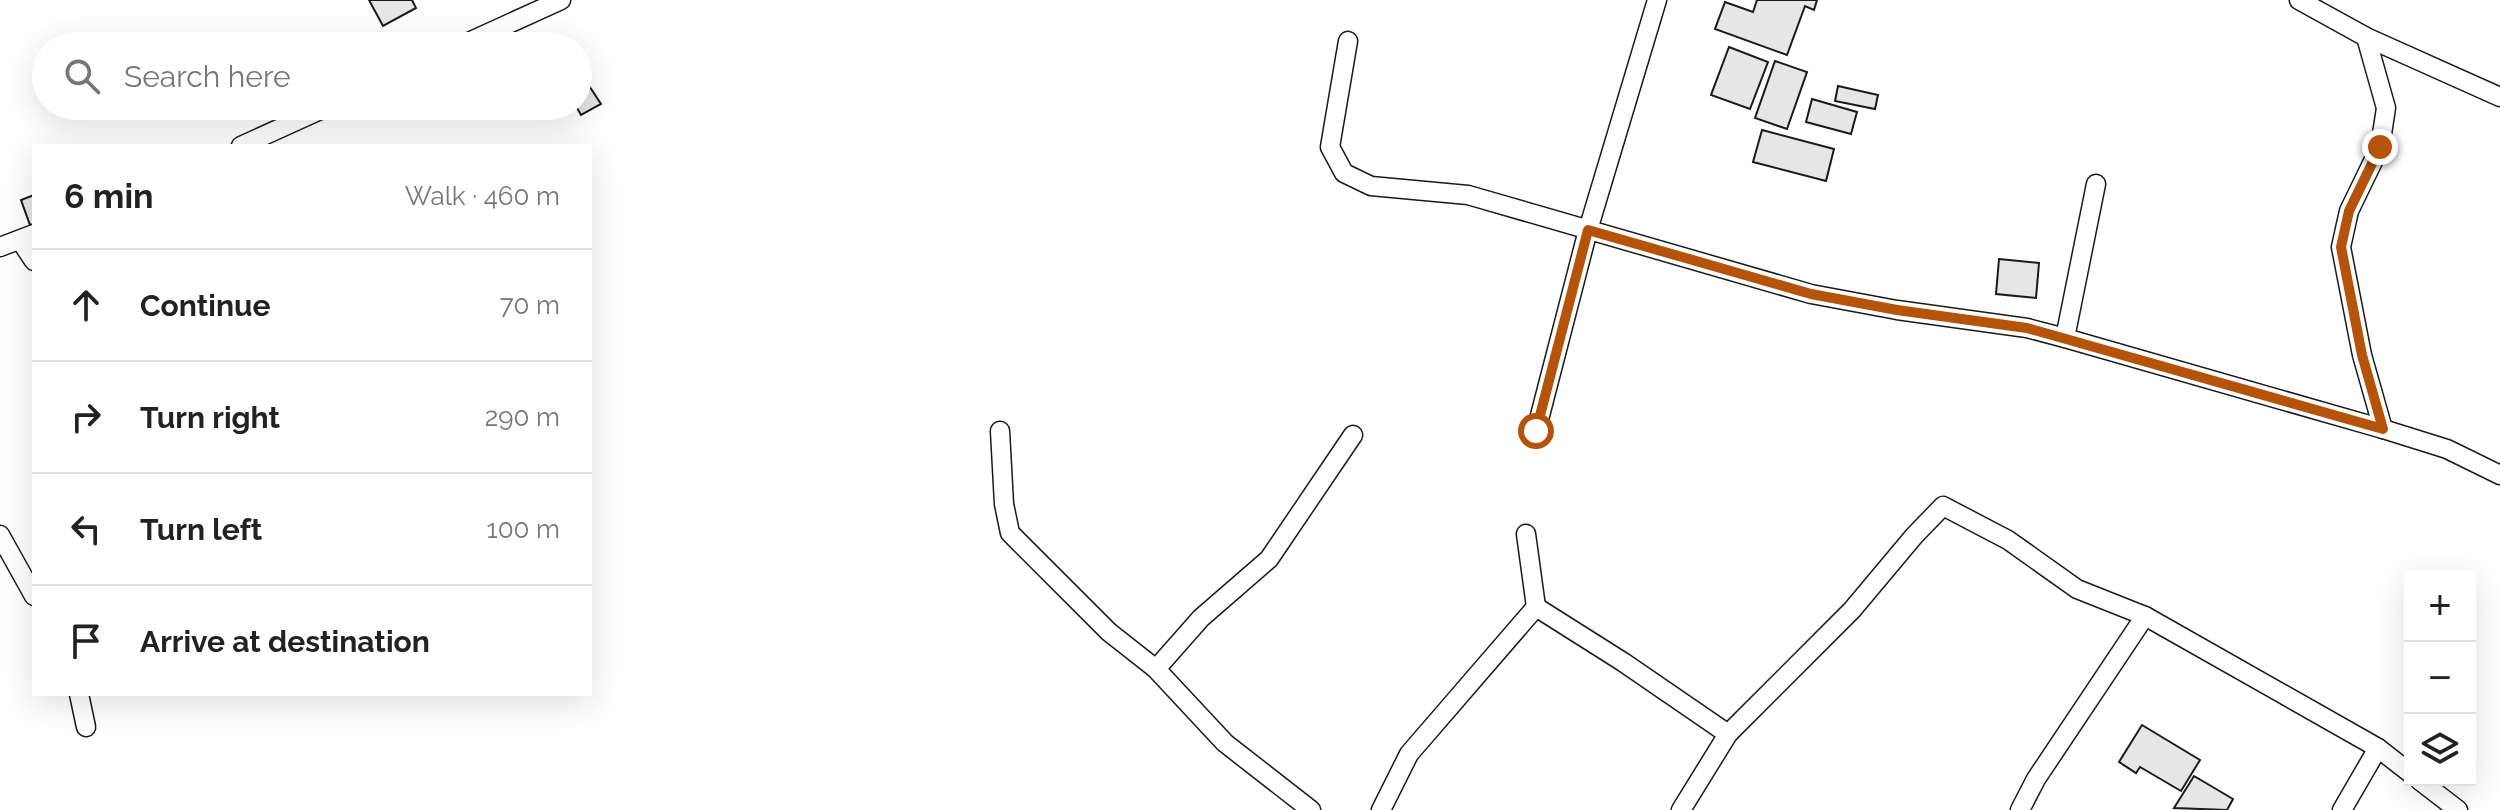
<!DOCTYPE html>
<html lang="en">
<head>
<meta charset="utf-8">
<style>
	body { margin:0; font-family:Raleway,sans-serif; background:#f6f6f6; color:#222 }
	.controls { position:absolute; right:24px; bottom:24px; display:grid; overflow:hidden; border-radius:0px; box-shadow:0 8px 32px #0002 }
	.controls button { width:72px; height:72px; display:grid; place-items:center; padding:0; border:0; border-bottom:2px solid #e0e0e0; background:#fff; color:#222; font:40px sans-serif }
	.stop { position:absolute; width:24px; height:24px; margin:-18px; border:6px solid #b45309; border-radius:50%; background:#fff }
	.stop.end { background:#b45309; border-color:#fff; box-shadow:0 2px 8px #0008 }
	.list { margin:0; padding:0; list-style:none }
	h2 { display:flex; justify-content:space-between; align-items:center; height:104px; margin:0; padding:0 32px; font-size:34px }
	h2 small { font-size:26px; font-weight:400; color:#767676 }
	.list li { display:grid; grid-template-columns:52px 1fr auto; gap:24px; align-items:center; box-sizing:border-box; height:112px; padding:0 32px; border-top:2px solid #e0e0e0 }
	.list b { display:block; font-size:30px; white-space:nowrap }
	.list em { font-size:26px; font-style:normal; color:#767676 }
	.icon { flex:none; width:44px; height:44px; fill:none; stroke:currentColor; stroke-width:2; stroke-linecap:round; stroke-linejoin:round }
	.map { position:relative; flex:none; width:2500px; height:810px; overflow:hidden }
	.search { position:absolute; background:#fff; box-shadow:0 8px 32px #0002; left:32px; top:32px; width:560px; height:88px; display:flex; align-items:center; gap:20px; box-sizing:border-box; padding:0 28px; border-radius:44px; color:#767676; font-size:30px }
	.panel { position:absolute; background:#fff; box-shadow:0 8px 32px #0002; left:32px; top:144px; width:560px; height:552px; border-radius:0px }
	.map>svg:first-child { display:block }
	.building { fill:#e6e6e6; stroke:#1a1a1a; stroke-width:2 }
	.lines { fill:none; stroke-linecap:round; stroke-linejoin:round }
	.minor-casing { stroke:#1a1a1a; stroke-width:21 }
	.minor { stroke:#fff; stroke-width:18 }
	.route { stroke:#b45309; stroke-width:10 }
</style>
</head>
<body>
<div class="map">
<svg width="2500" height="810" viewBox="0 0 2500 810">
	<rect width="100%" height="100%" fill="#fff"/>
	<!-- building -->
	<g class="building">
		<path d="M369,0H412L416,8L383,26Z"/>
		<path d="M1757,0H1817L1814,10L1805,6L1787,55L1715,29L1725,2L1753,12Z"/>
		<path d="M1729,47L1768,62L1750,109L1711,95Z"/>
		<path d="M1775,61L1807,72L1787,129L1755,118Z"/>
		<path d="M584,78L601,104L581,115L576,106H578V81Z"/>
		<path d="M1838,86L1878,95L1875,109L1835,101Z"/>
		<path d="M1812,99L1857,112L1851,134L1806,122Z"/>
		<path d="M1762,130L1834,149L1826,181L1753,162Z"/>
		<path d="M34,195V224L30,225L21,200Z"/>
		<path d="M1999,259L2039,263L2036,298L1996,294Z"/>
		<path d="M2142,725L2200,760L2181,791L2140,767L2136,773L2119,762Z"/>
		<path d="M2194,776L2233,799L2227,810L2174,808Z"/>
	</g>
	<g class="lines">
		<!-- minor casing -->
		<g class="minor-casing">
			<g id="minor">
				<path d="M2299,0L2366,37L2500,97"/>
				<path d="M2366,37L2386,108L2380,147L2349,211L2341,247L2362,355L2383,429"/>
				<path d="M1348,41L1330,147L1344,173L1371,186L1468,195L1811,294L1897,310L2027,328L2065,338L2383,429L2447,449L2500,475"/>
				<path d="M460,46L561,0"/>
				<path d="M241,146L329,106"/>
				<path d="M20,240L34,261"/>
				<path d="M0,247L34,234"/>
				<path d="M2065,338L2096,184"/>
				<path d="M1000,431L1004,504L1010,533L1109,632L1156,669L1225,743L1311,810"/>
				<path d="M1536,431L1588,230L1657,0"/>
				<path d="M0,535L34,596"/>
				<path d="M1536,607L1623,662L1728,734"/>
				<path d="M1156,669L1201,618L1269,559L1353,435"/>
				<path d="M79,694L86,727"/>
				<path d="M2419,780L2458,810"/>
				<path d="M1381,810L1409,754L1536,607L1526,534"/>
				<path d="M1681,810L1728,734L1852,610L1914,536L1943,506L2008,540L2077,589L2145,616L2378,748L2410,773"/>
				<path d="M2020,810L2036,779L2145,616"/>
				<path d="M2342,810L2378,748"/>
			</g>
		</g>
		<!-- minor -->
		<use href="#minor" class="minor"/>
	</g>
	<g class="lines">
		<!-- route -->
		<path class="route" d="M1536,431L1588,230L1811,294L1897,310L2027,328L2383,429L2362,355L2341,247L2349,211L2380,147"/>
	</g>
</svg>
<div class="controls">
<button>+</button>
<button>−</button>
<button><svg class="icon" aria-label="layers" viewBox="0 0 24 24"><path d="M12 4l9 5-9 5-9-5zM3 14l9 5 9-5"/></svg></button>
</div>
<div class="stop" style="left:1536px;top:431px"></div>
<div class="stop end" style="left:2380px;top:147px"></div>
<div class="search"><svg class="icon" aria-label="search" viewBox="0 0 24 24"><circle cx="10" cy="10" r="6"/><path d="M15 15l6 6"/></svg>Search here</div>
<section class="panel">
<h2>6 min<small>Walk · 460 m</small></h2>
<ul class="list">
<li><svg class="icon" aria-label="ahead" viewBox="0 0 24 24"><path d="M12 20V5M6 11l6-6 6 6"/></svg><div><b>Continue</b></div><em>70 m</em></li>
<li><svg class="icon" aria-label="right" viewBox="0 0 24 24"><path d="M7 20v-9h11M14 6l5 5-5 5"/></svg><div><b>Turn right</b></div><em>290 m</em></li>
<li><svg class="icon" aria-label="left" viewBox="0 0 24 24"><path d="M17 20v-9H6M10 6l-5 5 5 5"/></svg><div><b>Turn left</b></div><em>100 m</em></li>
<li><svg class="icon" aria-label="arrive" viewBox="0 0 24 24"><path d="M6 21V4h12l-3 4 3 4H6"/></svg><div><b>Arrive at destination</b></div></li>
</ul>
</section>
</div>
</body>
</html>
